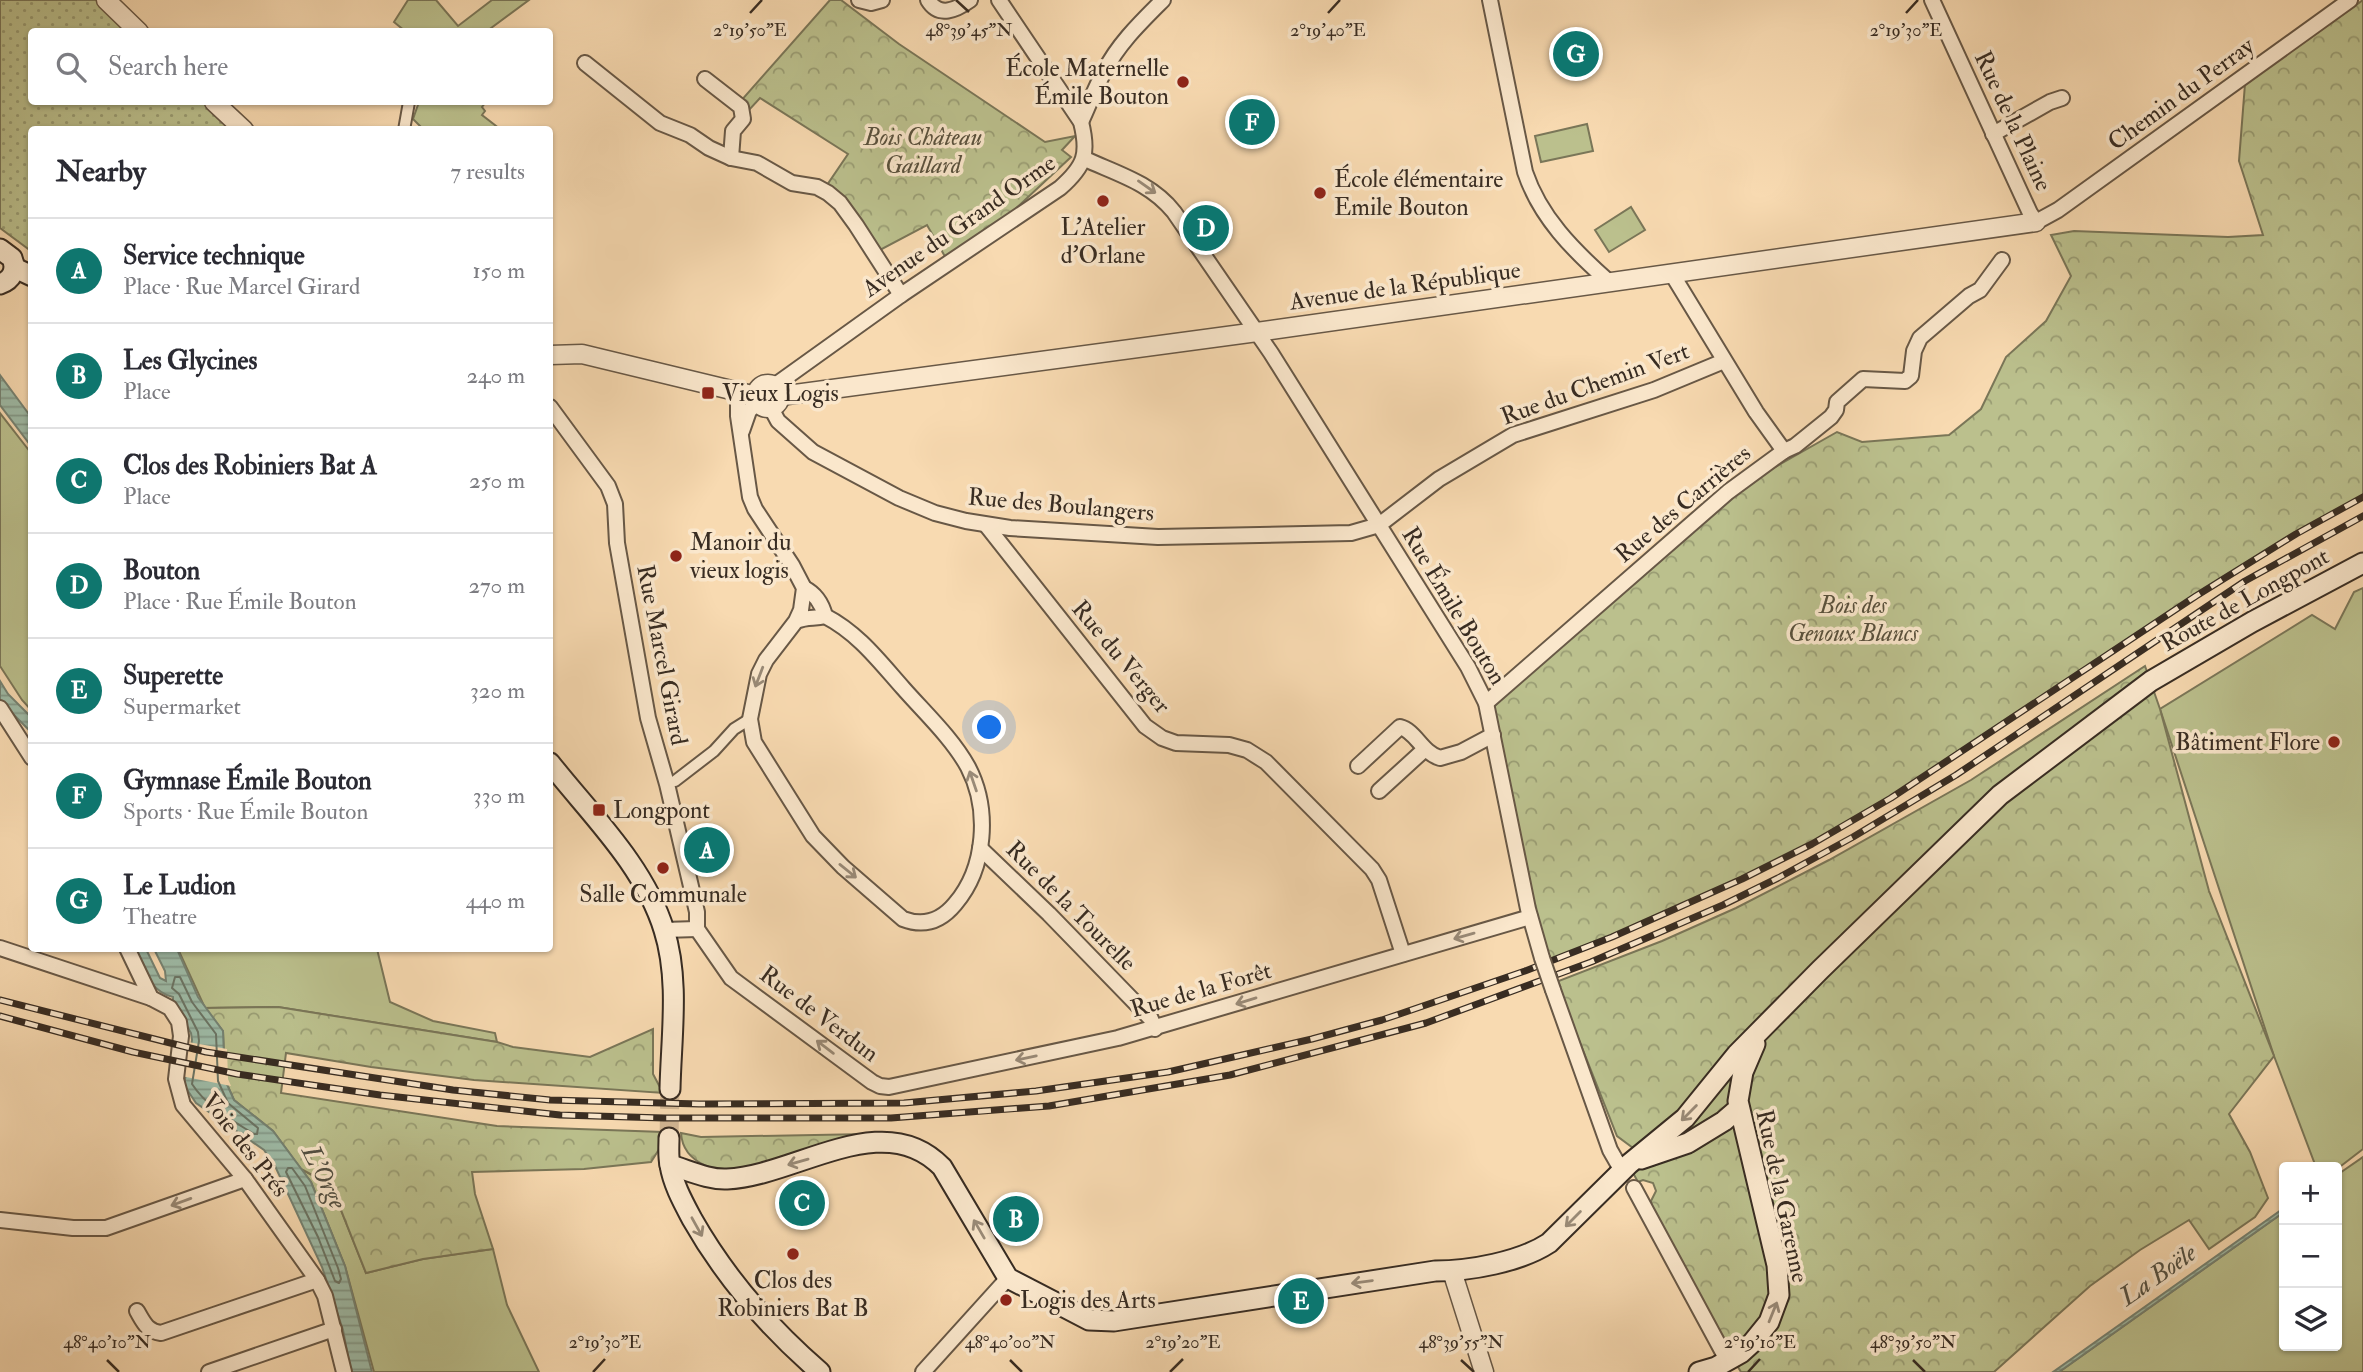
<!DOCTYPE html>
<html lang="en">
<head>
<meta charset="utf-8">
<style>
	body { margin:0; font-family:"IM FELL Double Pica",serif; background:#f2f2f3; color:#2b2b33 }
	.controls { position:absolute; right:21px; bottom:21px; display:grid; overflow:hidden; border-radius:7px; box-shadow:0 2px 5px #0004 }
	.controls button { width:63px; height:63px; display:grid; place-items:center; padding:0; border:0; border-bottom:2px solid #e1e1e2; background:#fff; color:#2b2b33; font:35px sans-serif }
	.you { position:absolute; left:990px; top:728px; width:24px; height:24px; margin:-18px; border:5px solid #fff; border-radius:50%; background:#1a73e8; box-shadow:0 0 0 10px #1a73e833 }
	.badge { display:grid; place-items:center; width:46px; height:46px; border-radius:50%; background:#0f766e; color:#fff; font-size:23px; font-weight:700 }
	.pin { position:absolute; translate:-50% -50%; border:4px solid #fff; box-shadow:0 2px 7px #0006 }
	.list { margin:0; padding:0; list-style:none }
	h2 { display:flex; justify-content:space-between; align-items:center; height:91px; margin:0; padding:0 28px; font-size:30px }
	h2 small { font-size:23px; font-weight:400; color:#7c7c81 }
	.list li { display:grid; grid-template-columns:46px 1fr auto; gap:21px; align-items:center; box-sizing:border-box; height:105px; padding:0 28px; border-top:2px solid #e1e1e2 }
	.list b { display:block; font-size:26px; white-space:nowrap }
	.list p { margin:0; font-size:23px; white-space:nowrap; color:#7c7c81 }
	.list em { font-size:23px; font-style:normal; color:#7c7c81 }
	.icon { flex:none; width:38px; height:38px; fill:none; stroke:currentColor; stroke-width:2; stroke-linecap:round; stroke-linejoin:round }
	.map { position:relative; flex:none; width:2363px; height:1372px; overflow:hidden }
	.search { position:absolute; background:#fff; box-shadow:0 2px 5px #0004; left:28px; top:28px; width:525px; height:77px; display:flex; align-items:center; gap:18px; box-sizing:border-box; padding:0 24px; border-radius:7px; color:#7c7c81; font-size:26px }
	.panel { position:absolute; background:#fff; box-shadow:0 2px 5px #0004; left:28px; top:126px; width:525px; height:826px; border-radius:7px }
	.map>svg:first-child { display:block }
	.grass { fill:#bbc08d; stroke:#7a7658; stroke-width:2 }
	.forest { fill:url(#forest-crowns); stroke:#7a7658; stroke-width:2 }
	.park { fill:url(#park-dots); stroke:#7a7658; stroke-width:2 }
	.water { fill:url(#water-rules); stroke:#758272; stroke-width:2 }
	.pier { fill:#f8dab1 }
	.lines { fill:none; stroke-linecap:round; stroke-linejoin:round }
	.shore { stroke:#6b7464; stroke-width:2 }
	.secondary-tunnel { stroke:#d2b794; stroke-width:19; stroke-dasharray:19 10; stroke-linecap:butt }
	.pedestrian-casing { stroke:#685846; stroke-width:14 }
	.minor-casing { stroke:#685846; stroke-width:18 }
	.tertiary-casing { stroke:#685846; stroke-width:21 }
	.secondary-casing { stroke:#382c22; stroke-width:23 }
	.pedestrian { stroke:#fae7cc; stroke-width:10 }
	.minor { stroke:#fae7cc; stroke-width:14 }
	.tertiary { stroke:#fae7cc; stroke-width:18 }
	.secondary { stroke:#fae7cc; stroke-width:19 }
	.rail-casing { stroke:#382c22; stroke-width:7 }
	.rail { stroke:#fae7cc; stroke-width:4.5; stroke-dasharray:13; stroke-linecap:butt }
	.minor-bridge-casing { stroke:#685846; stroke-width:18; stroke-linecap:butt }
	.minor-bridge { stroke:#fae7cc; stroke-width:14 }
	.oneway { stroke:#998a77 }
	.ticks { fill:none; stroke:#382c22; stroke-width:2.5 }
	.poi-dot { fill:#8f2418; stroke:#fae7cc; stroke-width:2.5 }
	.labels { text-anchor:middle; dominant-baseline:central; stroke-width:7; stroke-linejoin:round; paint-order:stroke }
	.poi-label { font-size:24px; fill:#382c22; stroke:#fae7cc; text-anchor:start }
	.street-label { font-size:24px; fill:#382c22; stroke:#fae7cc }
	.park-label { font-size:24px; font-style:italic; fill:#59513d; stroke:#fae7cc }
	.water-label { font-size:26px; font-style:italic; fill:#525043; stroke:#fae7cc }
	.ticks-label { font-size:18px; text-anchor:middle; fill:#382c22; stroke:#fae7cc; stroke-width:7; stroke-linejoin:round; paint-order:stroke }
</style>
</head>
<body>
<div class="map">
<svg width="2363" height="1372" viewBox="0 0 2363 1372">
	<defs>
		<pattern id="forest-crowns" width="20" height="18" patternUnits="userSpaceOnUse" patternTransform="scale(1.75)"><rect width="20" height="18" fill="#bbc08d"/><path d="M2 6a3 3 0 1 1 6 0M12 15a3 3 0 1 1 6 0" fill="none" stroke="#999c73"/></pattern>
		<pattern id="park-dots" width="8" height="8" patternUnits="userSpaceOnUse" patternTransform="scale(1.75)"><rect width="8" height="8" fill="#bbc08d"/><path d="M2 2h.1M6 6h.1" fill="none" stroke="#999c73" stroke-width="1.8" stroke-linecap="round"/></pattern>
		<pattern id="water-rules" width="6" height="5" patternUnits="userSpaceOnUse" patternTransform="scale(1.75)"><rect width="6" height="5" fill="#9ebba7"/><path d="M0 2.5h6" fill="none" stroke="#829888"/></pattern>
	</defs>
	<rect width="100%" height="100%" fill="#f8dab1"/>
	<filter id="stains"><feTurbulence type="fractalNoise" baseFrequency=".00286" numOctaves="4"/><feColorMatrix values="0 0 0 0 .2 0 0 0 0 .09 0 0 0 0 .02 0 0 0 .5 -.17"/></filter>
	<radialGradient id="worn" r=".72"><stop offset=".6" stop-color="#630" stop-opacity="0"/><stop offset="1" stop-color="#630" stop-opacity=".3"/></radialGradient>
	<!-- grass -->
	<g class="grass">
		<path d="M408,0H436L458,26L492,0H529L487,31H405L394,22Z"/>
		<path d="M419,102H486L482,107L485,111L482,115L500,129H423L413,119Z"/>
		<path d="M1587,124L1593,151L1541,162L1535,136Z"/>
		<path d="M1631,207L1645,230L1609,252L1595,230Z"/>
		<path d="M0,413L31,453V710L22,700L0,666Z"/>
		<path d="M2363,588V1149L2337,1169L2316,1167L2274,1056L2160,709L2312,615L2335,629L2354,592Z"/>
		<path d="M178,949H377L390,1002L433,1021L495,1033L497,1042L278,1007L205,1008Z"/>
		<path d="M2363,1157V1372H2059L2284,1212V1346H2337V1175Z"/>
		<path d="M301,1169L331,1185L366,1273L423,1259L493,1249L507,1305L539,1372H374L345,1266L311,1182Z"/>
	</g>
	<!-- forest -->
	<g class="forest">
		<path d="M830,0H841L899,44L1045,142L1075,136L1062,150L1071,157L1012,212L947,260L927,225L880,250L825,188L848,154L760,98L749,110L739,103Z"/>
		<path d="M2363,0V497C2236,567 2117,649 1996,729C1936,768 1876,809 1813,844C1728,890 1637,929 1546,961L1486,703L1730,497L1770,470L1837,432L1862,442L1949,435L1981,409L2006,357L2046,321L2071,276L2051,235L2074,231L2228,237L2263,235L2239,161L2245,84Z"/>
		<path d="M2145,666L2160,709L2209,891L2274,1056L2229,1114L2250,1152L2268,1198L2255,1217L2209,1249L2189,1220L2140,1250L2090,1286L1994,1372H1741L1738,1367L1744,1360L1726,1345L1652,1208L1651,1201L1656,1191L1653,1183L1643,1180L1638,1182L1632,1171L1633,1148L1617,1136L1556,982L1662,941L1736,908L1829,860L1971,780Z"/>
		<path d="M278,1007L497,1042L513,1047L590,1057L653,1029V1074L663,1093L474,1080L371,1067L286,1053L281,1093L497,1126L663,1132V1143L651,1162L584,1169L472,1172L475,1194L493,1249L423,1259L366,1273L331,1185L301,1169L273,1131L234,1100L225,1080L223,1031L205,1008Z"/>
		<path d="M681,1133L701,1137L867,1134L868,1139C840,1146 812,1154 784,1161C772,1164 759,1169 747,1171C720,1174 683,1165 681,1133Z"/>
	</g>
	<!-- park -->
	<path class="park" d="M0,0H96L129,31L32,32V102H204L234,129L32,130L31,251L0,228Z"/>
	<!-- water -->
	<g class="water">
		<path d="M0,375L31,417V446L0,405Z"/>
		<path d="M0,681L8,694L31,717V732L0,701Z"/>
		<path d="M134,949H146L160,978L166,981L165,971L154,949H177L198,997L223,1031L225,1080L234,1100L273,1131L311,1182L345,1266L372,1372H351L343,1330L322,1267L275,1166L264,1150L196,1103L184,1085L192,1040L191,1033L173,1002V997C150,992 143,968 134,949Z"/>
		<path d="M2284,1208V1212L2059,1372H2053Z"/>
	</g>
	<!-- pier -->
	<path class="pier" d="M188,1042L227,1049L228,1079L231,1086L181,1076Z"/>
	<g class="lines">
		<!-- shore -->
		<g class="shore">
			<path d="M175,977H180L192,1002L216,1034L218,1081L228,1103L258,1128L257,1134H254C230,1119 207,1107 192,1084L199,1041L198,1032L179,994L172,988Z"/>
			<path d="M288,1168H292L305,1186L338,1268L341,1279L339,1283L335,1281L318,1237L286,1172Z"/>
		</g>
		<!-- secondary-tunnel -->
		<path class="secondary-tunnel" d="M669,1138L670,1089"/>
		<!-- pedestrian casing -->
		<g class="pedestrian-casing">
			<g id="pedestrian">
				<path d="M404,130L409,102"/>
				<path d="M675,781L714,751L734,729L750,719"/>
			</g>
		</g>
		<!-- minor casing -->
		<g class="minor-casing">
			<g id="minor">
				<path d="M859,0L871,3L882,0"/>
				<path d="M928,0C939,18 956,10 970,0"/>
				<path d="M1490,0L1525,172C1540,217 1573,250 1608,281"/>
				<path d="M1932,0L2030,213L2036,222L2058,210L2350,0"/>
				<path d="M585,63L660,123L690,135L709,148L731,158L757,163L792,183L817,187L828,193L840,203L856,225L901,295"/>
				<path d="M705,79L741,107L743,119L733,131L731,158"/>
				<path d="M1081,122C1089,105 1095,88 1104,72C1118,44 1141,22 1163,0"/>
				<path d="M1993,134L2050,102L2062,98"/>
				<path d="M1085,159C1118,174 1151,183 1174,212L1271,353L1468,667L1486,703L1528,909L1542,958"/>
				<path d="M1672,274L1756,412L1784,451"/>
				<path d="M774,386L901,295L1060,188C1085,166 1089,154 1081,122L999,0"/>
				<path d="M742,393L738,404V416L750,497L755,509L792,565L804,588L801,610L796,621L766,660L759,674L750,719L754,742L813,836L843,867L903,919C924,927 941,921 955,904C986,868 990,809 968,767C952,738 925,713 903,688C879,661 858,633 825,616C814,619 808,616 796,621"/>
				<path d="M550,407L608,486L615,504L617,543L648,718L667,784L697,912V929"/>
				<path d="M771,408L778,421L813,452L899,498L935,513L966,521L1010,528L1158,537L1351,533L1379,525L1439,479L1513,435L1654,390L1724,361"/>
				<path d="M742,431L749,411L757,402"/>
				<path d="M986,525L1145,726L1162,738L1176,743L1229,745L1247,750L1266,762L1372,869L1379,880L1403,954"/>
				<path d="M804,588C816,594 822,604 825,616"/>
				<path d="M1486,703L1728,492L1784,451L1795,446L1831,417L1836,410L1837,402L1863,379L1905,381L1911,376L1914,351L1920,338L1969,296L1980,290L2002,260"/>
				<path d="M0,708L32,758"/>
				<path d="M1358,766L1400,727C1416,731 1421,752 1440,758L1461,752L1493,735"/>
				<path d="M1379,791L1424,750"/>
				<path d="M980,848L1049,914L1151,1019L1155,1029"/>
				<path d="M697,929L731,978L872,1082L880,1086L889,1087L1118,1038L1530,917"/>
				<path d="M664,930L697,929"/>
				<path d="M0,948L151,998"/>
				<path d="M127,948L151,998L170,1008L179,1022L181,1036L176,1079L183,1105L245,1179L317,1280L325,1296L344,1372"/>
				<path d="M1553,990L1610,1150L1622,1171"/>
				<path d="M1634,1188L1727,1360"/>
				<path d="M0,1220L73,1228H106L245,1179"/>
				<path d="M137,1311C144,1323 147,1331 161,1333L317,1280"/>
				<path d="M209,1372L334,1329"/>
				<path d="M923,1372L1008,1278"/>
			</g>
		</g>
		<!-- tertiary casing -->
		<g class="tertiary-casing">
			<g id="tertiary">
				<path d="M106,0L139,32"/>
				<path d="M214,102L244,130"/>
				<path d="M550,355L582,354L756,396"/>
				<circle cx="768" cy="396" r="12"/>
				<path d="M780,396L1257,332L2036,222"/>
				<path d="M1452,1271L1484,1372"/>
			</g>
		</g>
		<!-- secondary casing -->
		<g class="secondary-casing">
			<g id="secondary">
				<path d="M0,249L12,258C17,270 12,280 0,284"/>
				<path d="M15,268L32,276"/>
				<path d="M550,763C590,814 644,865 664,930C680,980 671,1038 670,1089"/>
				<path d="M669,1138C669,1146 668,1156 670,1165C673,1184 683,1202 692,1219C726,1279 768,1327 820,1372"/>
				<path d="M1641,1159L1688,1143L1724,1121L1739,1108"/>
				<path d="M670,1165C688,1170 708,1180 727,1179C796,1176 883,1106 942,1167L1008,1278L1089,1320L1114,1321L1435,1271C1470,1271 1520,1262 1549,1243L1629,1164L1685,1118L1737,1054L1820,970L2000,795L2151,681L2252,622L2363,563"/>
				<path d="M1699,1372L1716,1367L1741,1353L1752,1343L1769,1322L1779,1295L1777,1265L1738,1101L1743,1072L1755,1044"/>
			</g>
		</g>
		<!-- pedestrian -->
		<use href="#pedestrian" class="pedestrian"/>
		<!-- minor -->
		<use href="#minor" class="minor"/>
		<!-- tertiary -->
		<use href="#tertiary" class="tertiary"/>
		<!-- secondary -->
		<use href="#secondary" class="secondary"/>
		<!-- rail casing -->
		<g class="rail-casing">
			<g id="rail">
				<path d="M0,1000L206,1052L453,1090L550,1100L699,1104L904,1103L1036,1091L1168,1072L1312,1039L1382,1020L1525,971L1612,937L1742,879L1812,844L1891,798L2196,596L2296,534L2363,497"/>
				<path d="M0,1016L133,1052L237,1074L380,1095L560,1115L664,1118H891L1049,1106L1230,1075L1426,1023L1591,962L1723,905L1778,878L1853,837L1956,775L2245,581L2363,516"/>
			</g>
		</g>
		<!-- rail -->
		<use href="#rail" class="rail"/>
		<!-- minor-bridge casing -->
		<g class="minor-bridge-casing">
			<path id="minor-bridge" d="M1542,958L1553,990"/>
		</g>
		<!-- minor-bridge -->
		<use href="#minor-bridge" class="minor-bridge"/>
	</g>
	<!-- one-way arrows -->
	<defs><path id="oneway-shaft" d="M-6 0H5M1.5-3L5.5 0L1.5 3" fill="none" stroke-width="1.6" stroke-linecap="round" stroke-linejoin="round" transform="scale(1.75)"/></defs>
	<g class="oneway">
		<use href="#oneway-shaft" transform="translate(1147 187) rotate(35)"/>
		<use href="#oneway-shaft" transform="translate(759 677) rotate(111)"/>
		<use href="#oneway-shaft" transform="translate(973 781) rotate(-109)"/>
		<use href="#oneway-shaft" transform="translate(848 871) rotate(39)"/>
		<use href="#oneway-shaft" transform="translate(1464 936) rotate(164)"/>
		<use href="#oneway-shaft" transform="translate(1246 1001) rotate(163)"/>
		<use href="#oneway-shaft" transform="translate(825 1047) rotate(-143)"/>
		<use href="#oneway-shaft" transform="translate(1026 1058) rotate(168)"/>
		<use href="#oneway-shaft" transform="translate(1689 1113) rotate(135)"/>
		<use href="#oneway-shaft" transform="translate(798 1162) rotate(164)"/>
		<use href="#oneway-shaft" transform="translate(181 1202) rotate(160)"/>
		<use href="#oneway-shaft" transform="translate(1573 1219) rotate(135)"/>
		<use href="#oneway-shaft" transform="translate(697 1227) rotate(61)"/>
		<use href="#oneway-shaft" transform="translate(979 1229) rotate(-120)"/>
		<use href="#oneway-shaft" transform="translate(1362 1282) rotate(172)"/>
		<use href="#oneway-shaft" transform="translate(1773 1312) rotate(-68)"/>
	</g>
	<!-- ticks -->
	<path class="ticks" d="M956,0L969,12M750,13L762,0M1328,13L1340,0M1906,13L1918,0M107,1360L119,1372M1010,1360L1022,1372M1461,1360L1474,1372M1913,1360L1925,1372M593,1372L605,1359M1170,1372L1183,1359M1748,1372L1760,1359"/>
	<!-- markers -->
	<g class="poi-dot">
		<circle cx="1183" cy="82" r="7"/>
		<circle cx="1320" cy="193" r="7"/>
		<circle cx="1103" cy="201" r="7"/>
		<rect x="701" y="386" width="14" height="14" rx="3.5"/>
		<circle cx="676" cy="556" r="7"/>
		<circle cx="2334" cy="742" r="7"/>
		<rect x="592" y="803" width="14" height="14" rx="3.5"/>
		<circle cx="663" cy="868" r="7"/>
		<circle cx="793" cy="1254" r="7"/>
		<circle cx="1006" cy="1300" r="7"/>
	</g>
	<g class="labels">
		<!-- poi labels -->
		<g class="poi-label">
			<text x="1169" y="68" text-anchor="end">École Maternelle<tspan x="1169" dy="28">Émile Bouton</tspan></text>
			<text x="1334" y="179">École élémentaire<tspan x="1334" dy="28">Emile Bouton</tspan></text>
			<text x="1103" y="227" text-anchor="middle">L'Atelier<tspan x="1103" dy="28">d'Orlane</tspan></text>
			<text x="722" y="393">Vieux Logis</text>
			<text x="690" y="542">Manoir du<tspan x="690" dy="28">vieux logis</tspan></text>
			<text x="2320" y="742" text-anchor="end">Bâtiment Flore</text>
			<text x="613" y="810">Longpont</text>
			<text x="663" y="894" text-anchor="middle">Salle Communale</text>
			<text x="793" y="1280" text-anchor="middle">Clos des<tspan x="793" dy="28">Robiniers Bat B</tspan></text>
			<text x="1020" y="1300">Logis des Arts</text>
		</g>
		<!-- street labels -->
		<g class="street-label">
			<text transform="translate(2181 94) rotate(-36)">Chemin du Perray</text>
			<text transform="translate(2013 121) rotate(65)">Rue de la Plaine</text>
			<text transform="translate(959 226) rotate(-35)">Avenue du Grand Orme</text>
			<text transform="translate(1405 286) rotate(-8)">Avenue de la République</text>
			<text transform="translate(1595 384) rotate(-20)">Rue du Chemin Vert</text>
			<text transform="translate(1683 504) rotate(-40)">Rue des Carrières</text>
			<text transform="translate(1061 505) rotate(5)">Rue des Boulangers</text>
			<text transform="translate(2245 600) rotate(-29)">Route de Longpont</text>
			<text transform="translate(1454 606) rotate(59)">Rue Émile Bouton</text>
			<text transform="translate(662 655) rotate(79)">Rue Marcel Girard</text>
			<text transform="translate(1121 657) rotate(50)">Rue du Verger</text>
			<text transform="translate(1071 906) rotate(45)">Rue de la Tourelle</text>
			<text transform="translate(1201 990) rotate(-16)">Rue de la Forêt</text>
			<text transform="translate(819 1014) rotate(37)">Rue de Verdun</text>
			<text transform="translate(245 1145) rotate(52)">Voie des Prés</text>
			<text transform="translate(1782 1196) rotate(78)">Rue de la Garenne</text>
		</g>
		<!-- park labels -->
		<g class="park-label">
			<text x="923" y="137">Bois Château<tspan x="923" dy="28">Gaillard</tspan></text>
			<text x="1853" y="605">Bois des<tspan x="1853" dy="28">Genoux Blancs</tspan></text>
		</g>
		<!-- water labels -->
		<g class="water-label">
			<text transform="translate(324 1177) rotate(63)">L'Orge</text>
			<text transform="translate(2158 1275) rotate(-35)">La Boële</text>
		</g>
	</g>
	<g class="ticks-label">
		<text x="969" y="36">48°39'45"N</text>
		<text x="750" y="36">2°19'50"E</text>
		<text x="1328" y="36">2°19'40"E</text>
		<text x="1906" y="36">2°19'30"E</text>
		<text x="605" y="1348">2°19'30"E</text>
		<text x="1183" y="1348">2°19'20"E</text>
		<text x="1760" y="1348">2°19'10"E</text>
		<text x="107" y="1348">48°40'10"N</text>
		<text x="1010" y="1348">48°40'00"N</text>
		<text x="1461" y="1348">48°39'55"N</text>
		<text x="1913" y="1348">48°39'50"N</text>
	</g>
	<rect width="100%" height="100%" filter="url(#stains)"/>
	<rect width="100%" height="100%" fill="url(#worn)"/>
</svg>
<div class="controls">
<button>+</button>
<button>−</button>
<button><svg class="icon" aria-label="layers" viewBox="0 0 24 24"><path d="M12 4l9 5-9 5-9-5zM3 14l9 5 9-5"/></svg></button>
</div>
<div class="you"></div>
<div class="pin badge" style="left:707px;top:850px">A</div>
<div class="pin badge" style="left:1016px;top:1219px">B</div>
<div class="pin badge" style="left:802px;top:1203px">C</div>
<div class="pin badge" style="left:1206px;top:228px">D</div>
<div class="pin badge" style="left:1301px;top:1301px">E</div>
<div class="pin badge" style="left:1252px;top:122px">F</div>
<div class="pin badge" style="left:1576px;top:54px">G</div>
<div class="search"><svg class="icon" aria-label="search" viewBox="0 0 24 24"><circle cx="10" cy="10" r="6"/><path d="M15 15l6 6"/></svg>Search here</div>
<section class="panel">
<h2>Nearby<small>7 results</small></h2>
<ul class="list">
<li><span class="badge">A</span><div><b>Service technique</b><p>Place · Rue Marcel Girard</p></div><em>150 m</em></li>
<li><span class="badge">B</span><div><b>Les Glycines</b><p>Place</p></div><em>240 m</em></li>
<li><span class="badge">C</span><div><b>Clos des Robiniers Bat A</b><p>Place</p></div><em>250 m</em></li>
<li><span class="badge">D</span><div><b>Bouton</b><p>Place · Rue Émile Bouton</p></div><em>270 m</em></li>
<li><span class="badge">E</span><div><b>Superette</b><p>Supermarket</p></div><em>320 m</em></li>
<li><span class="badge">F</span><div><b>Gymnase Émile Bouton</b><p>Sports · Rue Émile Bouton</p></div><em>330 m</em></li>
<li><span class="badge">G</span><div><b>Le Ludion</b><p>Theatre</p></div><em>440 m</em></li>
</ul>
</section>
</div>
</body>
</html>
